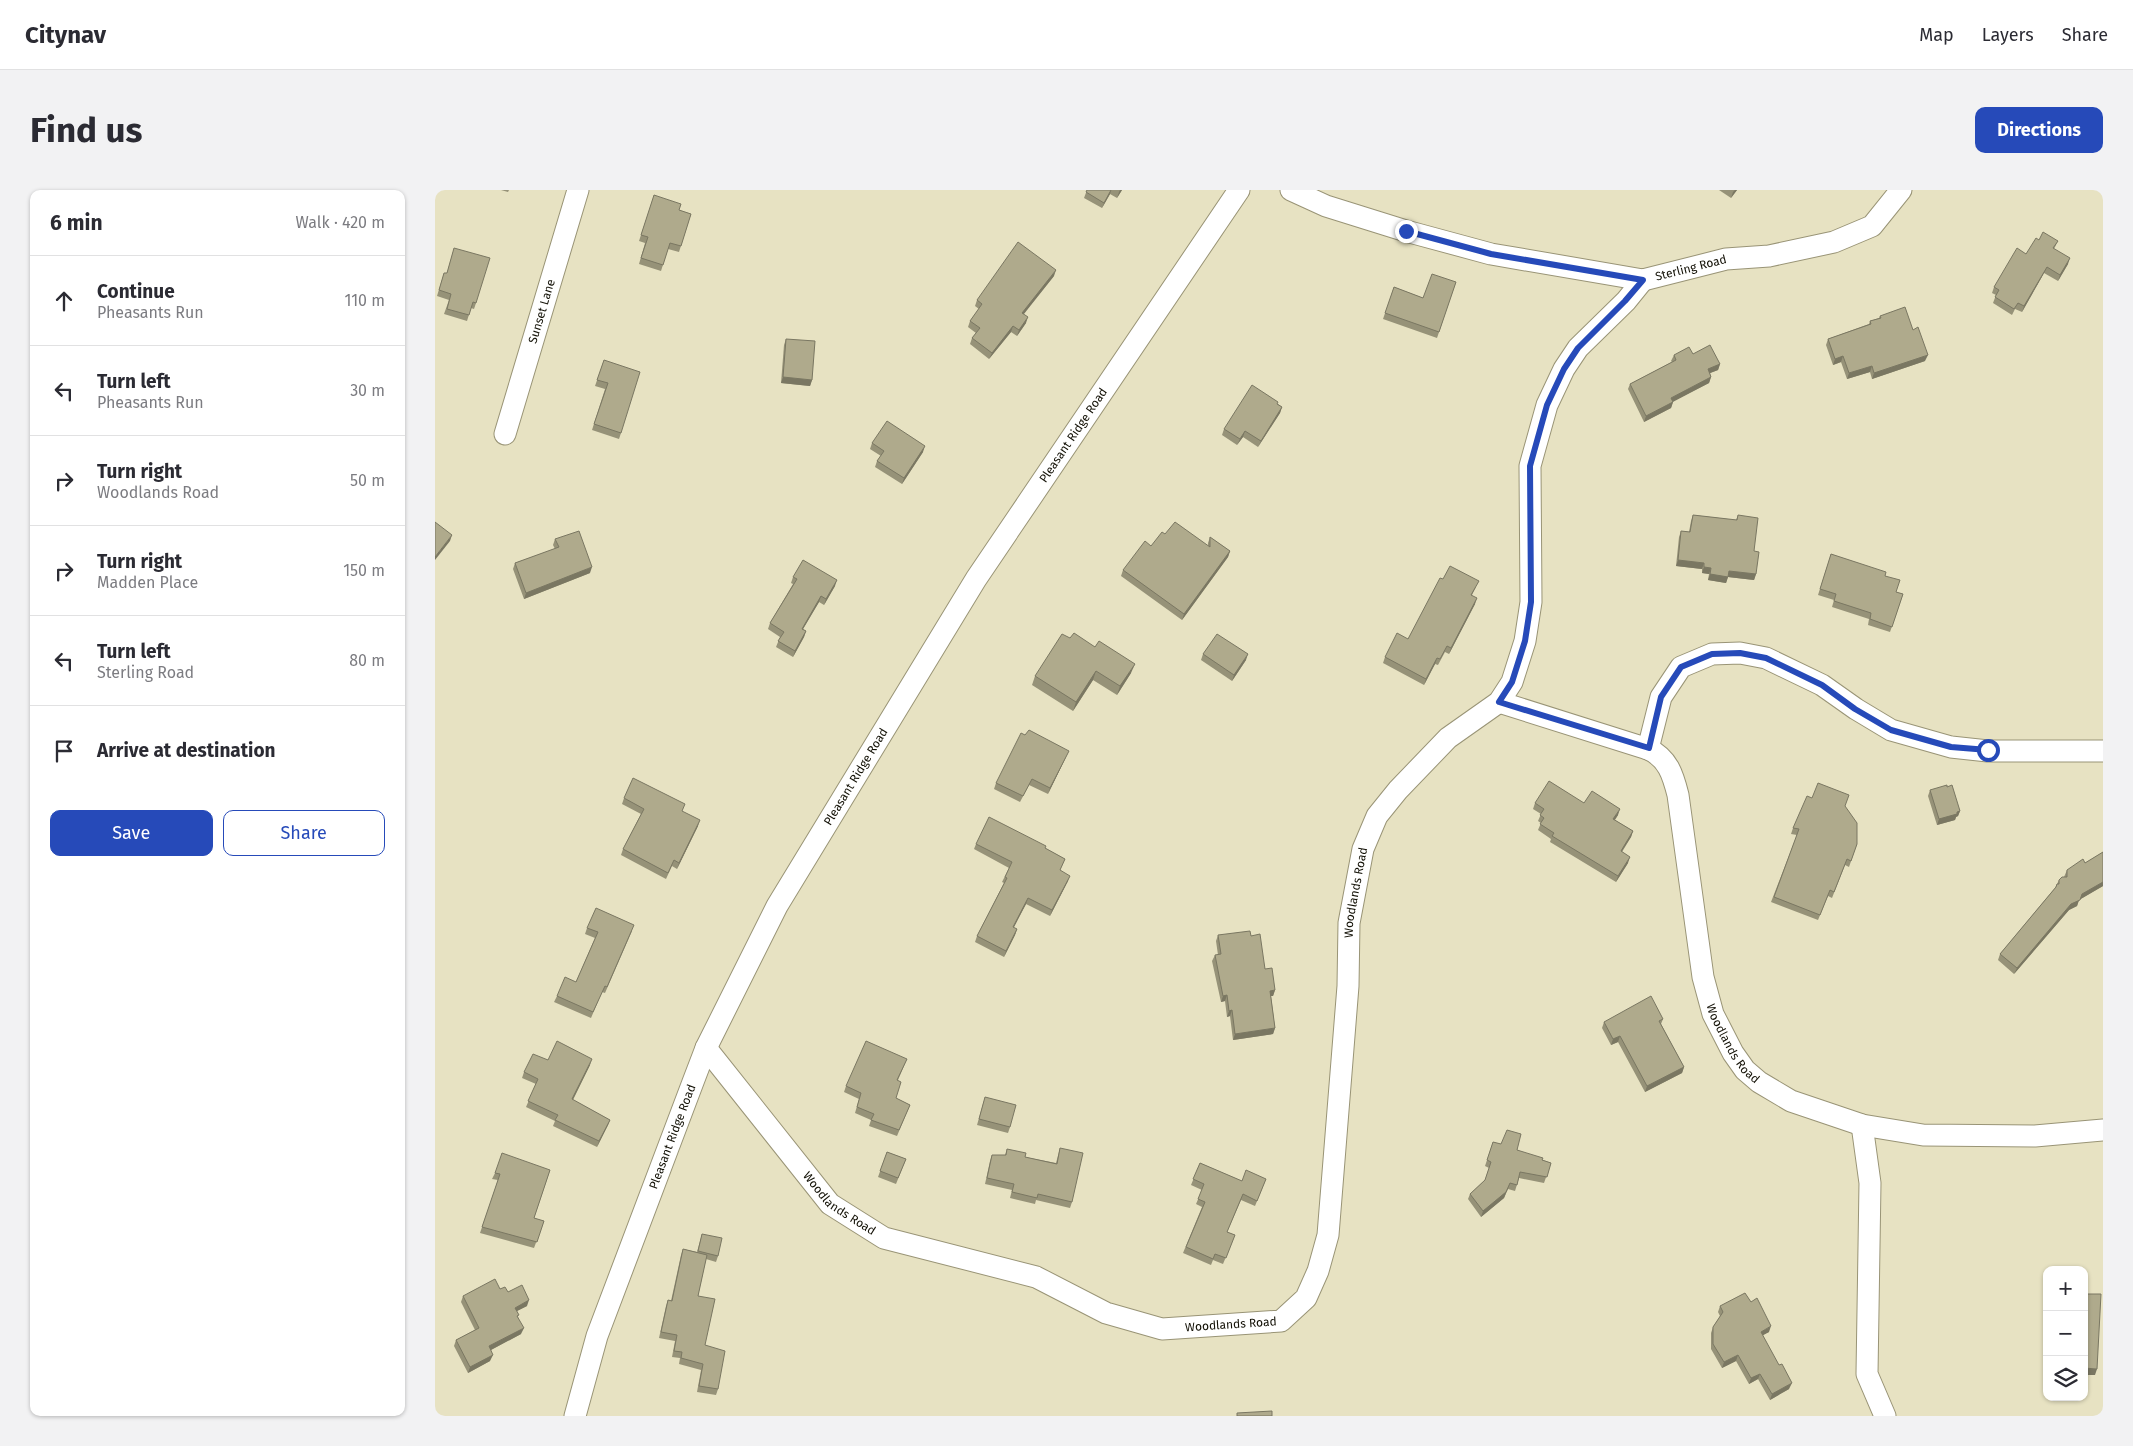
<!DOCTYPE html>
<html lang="en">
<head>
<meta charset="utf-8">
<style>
	body { margin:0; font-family:"Fira Sans",sans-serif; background:#f2f2f3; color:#2b2b33 }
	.controls { position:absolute; right:15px; bottom:15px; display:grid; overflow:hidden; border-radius:10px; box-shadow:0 1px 4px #0004 }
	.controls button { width:45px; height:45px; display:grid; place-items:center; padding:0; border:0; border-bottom:1px solid #e1e1e2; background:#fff; color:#2b2b33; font:25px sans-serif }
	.stop { position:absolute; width:15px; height:15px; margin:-11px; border:4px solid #264ab9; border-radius:50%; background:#fff }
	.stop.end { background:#264ab9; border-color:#fff; box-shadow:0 1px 5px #0008 }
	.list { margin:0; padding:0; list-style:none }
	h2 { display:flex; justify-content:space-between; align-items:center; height:65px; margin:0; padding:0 20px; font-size:21px }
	h2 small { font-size:16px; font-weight:400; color:#7c7c81 }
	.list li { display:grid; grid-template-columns:32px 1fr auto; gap:15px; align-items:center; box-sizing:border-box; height:90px; padding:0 20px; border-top:1px solid #e1e1e2 }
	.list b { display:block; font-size:19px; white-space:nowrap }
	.list p { margin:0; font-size:16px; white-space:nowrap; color:#7c7c81 }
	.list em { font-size:16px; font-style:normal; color:#7c7c81 }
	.actions { display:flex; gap:10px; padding:15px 20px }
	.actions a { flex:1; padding:11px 0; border:1px solid #264ab9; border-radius:10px; text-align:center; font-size:18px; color:#264ab9 }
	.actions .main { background:#264ab9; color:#fff }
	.icon { flex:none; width:28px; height:28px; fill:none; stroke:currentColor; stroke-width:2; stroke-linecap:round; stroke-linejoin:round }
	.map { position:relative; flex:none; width:1668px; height:1226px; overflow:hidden; border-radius:10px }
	header { display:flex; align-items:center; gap:30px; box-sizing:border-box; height:70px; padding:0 25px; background:#fff; border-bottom:1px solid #e1e1e2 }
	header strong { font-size:24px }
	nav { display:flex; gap:28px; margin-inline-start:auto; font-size:18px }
	.intro { display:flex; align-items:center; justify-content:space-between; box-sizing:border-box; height:120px; padding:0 30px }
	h1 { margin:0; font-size:35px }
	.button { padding:12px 22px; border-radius:10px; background:#264ab9; color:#fff; font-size:18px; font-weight:700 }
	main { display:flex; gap:30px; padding:0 30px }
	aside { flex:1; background:#fff; border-radius:10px; box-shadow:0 1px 4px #0004 }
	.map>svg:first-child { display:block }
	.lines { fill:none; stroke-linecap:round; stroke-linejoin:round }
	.minor-casing { stroke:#999476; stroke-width:23 }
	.minor { stroke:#fff; stroke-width:21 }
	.wall { fill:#969278 }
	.shaded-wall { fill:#7a7762 }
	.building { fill:#afaa8c; stroke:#7a7762 }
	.route { stroke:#264ab9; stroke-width:6 }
	.labels { text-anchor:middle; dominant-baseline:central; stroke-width:4; stroke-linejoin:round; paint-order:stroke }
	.street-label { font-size:12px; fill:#131106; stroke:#e7e2c2 }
</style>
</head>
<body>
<header>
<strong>Citynav</strong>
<nav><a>Map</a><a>Layers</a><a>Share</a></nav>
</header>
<div class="intro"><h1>Find us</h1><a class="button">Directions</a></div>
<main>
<aside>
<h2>6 min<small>Walk · 420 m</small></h2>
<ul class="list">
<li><svg class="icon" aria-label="ahead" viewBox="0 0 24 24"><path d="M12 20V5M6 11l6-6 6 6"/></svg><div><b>Continue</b><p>Pheasants Run</p></div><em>110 m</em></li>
<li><svg class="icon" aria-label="left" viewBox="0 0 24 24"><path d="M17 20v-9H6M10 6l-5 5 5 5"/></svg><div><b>Turn left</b><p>Pheasants Run</p></div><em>30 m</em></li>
<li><svg class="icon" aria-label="right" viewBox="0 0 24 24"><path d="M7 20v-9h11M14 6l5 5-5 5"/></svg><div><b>Turn right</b><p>Woodlands Road</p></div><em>50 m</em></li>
<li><svg class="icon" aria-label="right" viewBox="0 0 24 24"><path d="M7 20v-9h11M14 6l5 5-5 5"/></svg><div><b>Turn right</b><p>Madden Place</p></div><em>150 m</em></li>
<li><svg class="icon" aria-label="left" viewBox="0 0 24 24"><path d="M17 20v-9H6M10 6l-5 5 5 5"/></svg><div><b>Turn left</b><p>Sterling Road</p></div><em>80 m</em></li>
<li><svg class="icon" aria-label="arrive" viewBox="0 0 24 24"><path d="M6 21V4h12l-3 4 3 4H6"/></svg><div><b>Arrive at destination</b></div></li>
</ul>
<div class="actions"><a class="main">Save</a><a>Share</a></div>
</aside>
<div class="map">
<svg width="1668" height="1226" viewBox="0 0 1668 1226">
	<rect width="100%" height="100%" fill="#e7e2c2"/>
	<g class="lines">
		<!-- minor casing -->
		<g class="minor-casing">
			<g id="minor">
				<path id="s1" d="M856,0L891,16L971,41L1056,64L1208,90L1291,69L1334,66L1399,52L1437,36L1466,0"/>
				<path id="s2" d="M70,244L143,0"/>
				<path id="s3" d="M1064,512L1213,559C1233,568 1238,585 1243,605L1268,787L1278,824L1298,863L1310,880L1324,892L1356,911L1427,935L1488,945L1600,946L1668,940"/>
				<path d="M1213,559L1226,507L1246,477L1277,464L1305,463L1331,468L1387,495L1421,519L1456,540L1516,557L1553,561H1668"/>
				<path id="s4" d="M271,858L395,1014L449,1048L601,1087L671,1123L727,1139L846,1131L871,1108L883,1081L893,1045L913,796L914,733L928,659L942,626L963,600L1013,548L1064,512L1077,492L1090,451L1096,412L1095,276L1112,215L1129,179L1143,158L1191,111L1208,90"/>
				<path d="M1427,935L1435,993L1432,1184L1450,1226"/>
				<path id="s5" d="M140,1226L162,1146L258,892L271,858L342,716L541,389L804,0"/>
			</g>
		</g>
		<!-- minor -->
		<use href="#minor" class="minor"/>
	</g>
	<!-- wall -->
	<g class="wall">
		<path d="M66,0H74L73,2Z"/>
		<path d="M652,0H687L682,8L675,4L667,18L649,8Z"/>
		<path d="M1284,0H1302L1296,8Z"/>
		<path d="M219,5L244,20L256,24L244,62L233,59L226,81L204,74L210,53L204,51Z"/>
		<path d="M1604,50L1623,51L1619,59L1633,74L1623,91L1609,83L1587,122L1580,119L1577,125L1558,113L1561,105L1557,103L1559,97L1591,64Z"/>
		<path d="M19,58L41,113L39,119L36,118L32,131L9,124L14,110L2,106L9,83H12Z"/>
		<path d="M619,86L588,124L591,133L582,146L576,142L554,169L535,154L537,148L541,143L533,137L535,131L544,119L540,116L542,110Z"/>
		<path d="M1021,92L1002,148L948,129L959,97L988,108Z"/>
		<path d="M1445,126L1478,140L1490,171L1437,189L1435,182L1412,189L1406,172L1398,175L1391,155L1393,149L1434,134L1435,131L1444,128Z"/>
		<path d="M351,149L377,190L375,196L346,193L349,155Z"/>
		<path d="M1258,164L1285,174L1283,180L1275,183L1276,187L1274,193L1238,211V212L1236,218L1209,232L1193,199L1195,194L1237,172L1236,171L1239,165Z"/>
		<path d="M169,170L186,243L184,249L157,240L170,199L160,196Z"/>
		<path d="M843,214L847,217L845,223L823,257L808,247L802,255L787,245L789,239Z"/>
		<path d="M437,253L488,262L467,294L440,277L442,271L446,266L435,259Z"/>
		<path d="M1258,325L1301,330L1303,325L1319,361L1321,384L1319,390L1293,387L1291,393L1273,390L1274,384L1267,383V379L1241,376L1244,347L1246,341L1254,342L1256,331Z"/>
		<path d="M730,344L773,356V353L775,347L795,361L793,367L747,430L686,386L688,380Z"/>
		<path d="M120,349L155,383L89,409L78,379L80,373L120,359L118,355Z"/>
		<path d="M1396,364L1450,386L1461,402L1468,404L1455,442L1433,435L1434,429L1397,417L1399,410L1383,405Z"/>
		<path d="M358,387L400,396L389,415L384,412L368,439L371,441L369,447L358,467L341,457L345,447L333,439L335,433L358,394L356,393Z"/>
		<path d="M1008,389L1041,397L1037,405L1040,414L1014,464L1010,462L1003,475L1000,474L989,495L948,473L950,467L973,449Z"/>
		<path d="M635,448L696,483L682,505L658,490L638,521L597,495L600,486Z"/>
		<path d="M768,464L811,470L797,491L766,470Z"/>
		<path d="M631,567L613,604L594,595L585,612L559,599L561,593Z"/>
		<path d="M1495,600L1525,621L1523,626L1521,627L1520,630L1502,635L1493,606Z"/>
		<path d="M189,608L247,621L263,636L242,679L237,676L231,689L186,665L188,659L206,624L187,614Z"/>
		<path d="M1377,608L1410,616L1422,654L1414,677L1410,675L1397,708L1393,706L1383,730L1336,712L1362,645L1356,644L1358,638Z"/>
		<path d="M1100,613H1149L1183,625L1180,630L1198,641L1196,647L1187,662L1193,673L1181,692L1115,652L1116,649L1103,640L1106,633L1103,631L1106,624L1098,619Z"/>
		<path d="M541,654L610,658L630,669L625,680L633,691L615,726L591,714L578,738L582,739L580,745L569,767L540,752L542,746L569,693L567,692L574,678L539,659Z"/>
		<path d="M1668,662V696L1644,710L1642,716L1634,720L1579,784L1563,770L1565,764L1620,698L1624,690L1629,687L1632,680L1650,673Z"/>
		<path d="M152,738L197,741L170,803L167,802L156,828L119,812L122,806L141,792L160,748L150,744Z"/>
		<path d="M783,745L816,746L830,779L840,800L838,806H836L840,838L838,844L798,850L795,826L792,827L790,811L786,812L777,771L780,765H783L781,751Z"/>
		<path d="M1228,829L1226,834L1249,877L1247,883L1210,902L1183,852L1176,855L1167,838L1169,832Z"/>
		<path d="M472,869L463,890L461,908L475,915L462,946L434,936L436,930L420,923L424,909L409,902L411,896Z"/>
		<path d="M113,870L155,875L138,910L175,930L173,935L162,957L118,936L120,931L91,917L101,894L87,888L89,882Z"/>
		<path d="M550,907L575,937L573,943L542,935Z"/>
		<path d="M1058,952L1082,960L1116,973L1109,993L1084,988L1080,1001L1073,999L1069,1008L1046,1027L1033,1009L1035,1004L1050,990L1054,978L1050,976Z"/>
		<path d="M625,958L637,1012L635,1018L601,1010L600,1014L575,1008L577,1000L550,994L555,971L557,965H570L572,959L590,967L621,973Z"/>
		<path d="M452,962L471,969L461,994L443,987Z"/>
		<path d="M765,973L807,991L831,989L820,1016L806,1010L792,1042L800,1045L788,1074L778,1070L776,1075L748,1063L767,1017L761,1014L767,1000L756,995Z"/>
		<path d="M115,980L99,1028L109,1031L99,1058L45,1043L63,990L57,989L60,983Z"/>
		<path d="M267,1044L283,1066L281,1072L271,1069L263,1106L270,1155L283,1199L281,1205L262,1202L266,1180L244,1174L245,1168L237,1167L240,1151L224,1148L231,1116L233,1110L236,1111L246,1065L248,1059L262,1062Z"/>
		<path d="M65,1099L73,1102L92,1116L82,1121L86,1144L56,1160L55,1171L33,1183L19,1156L21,1150L40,1140L26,1112L28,1106Z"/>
		<path d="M1611,1102L1612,1128H1608L1609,1108Z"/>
		<path d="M1285,1116L1334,1142L1327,1145L1354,1199L1335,1210L1323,1189L1314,1194L1301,1171L1287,1178L1276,1159V1143L1278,1137L1285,1126L1283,1122Z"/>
	</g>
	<!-- shaded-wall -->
	<g class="shaded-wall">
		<path d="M676,0L675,4L667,18L669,13Z"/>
		<path d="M685,0H687L682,8L684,2Z"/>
		<path d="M1300,0H1302L1296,8L1298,2Z"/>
		<path d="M1635,68L1633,74L1623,91L1625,85Z"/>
		<path d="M1612,77L1609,83L1587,122L1589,116Z"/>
		<path d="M621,80L619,86L585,129L587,123Z"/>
		<path d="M593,127L591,133L582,146L584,140Z"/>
		<path d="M578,136L576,142L554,169L557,163Z"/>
		<path d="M1493,165L1490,171L1437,189L1439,183Z"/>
		<path d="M1408,166L1406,172L1398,175L1400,169Z"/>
		<path d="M1285,174L1283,180L1270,185L1273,179Z"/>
		<path d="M1437,176L1435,182L1412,189L1414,183Z"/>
		<path d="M348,187L377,190L375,196L346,193Z"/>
		<path d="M1276,187L1274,193L1234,214L1236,208Z"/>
		<path d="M1238,212L1236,218L1209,232L1211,226Z"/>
		<path d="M847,217L845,223L823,257L826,251Z"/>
		<path d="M810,241L808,247L802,255L805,249Z"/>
		<path d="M490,256L488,262L467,294L469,288Z"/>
		<path d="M17,345L15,351L0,370V367Z"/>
		<path d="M795,361L793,367L747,430L749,424Z"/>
		<path d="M1243,370L1269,373L1267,379L1241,376Z"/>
		<path d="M157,377L155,383L89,409L91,403Z"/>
		<path d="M1269,377L1276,378L1274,384L1267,383Z"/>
		<path d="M1294,381L1321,384L1319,390L1293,387L1291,393L1273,390L1275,384Z"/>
		<path d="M402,390L400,396L389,415L391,409Z"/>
		<path d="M386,406L384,412L365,444L367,439Z"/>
		<path d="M1042,408L1040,414L1014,464L1016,458Z"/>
		<path d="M371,441L369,447L358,467L360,461Z"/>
		<path d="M813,464L811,470L797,491L799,485Z"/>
		<path d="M1002,468L1000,474L989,495L991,489Z"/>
		<path d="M700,474L696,483L682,505L685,496Z"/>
		<path d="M661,481L658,490L638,521L641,512Z"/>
		<path d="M634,561L631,567L613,604L615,598Z"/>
		<path d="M1185,619L1183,625L1176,635L1178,629Z"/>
		<path d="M1525,621L1523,626L1521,627L1520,630L1502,635L1504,629Z"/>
		<path d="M265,630L263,636L242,679L244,673Z"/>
		<path d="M1198,641L1196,647L1183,667L1186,661Z"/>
		<path d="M1195,667L1193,673L1181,692L1183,686Z"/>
		<path d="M635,686L633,691L615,726L617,720Z"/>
		<path d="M1668,692V696L1644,710L1642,716L1634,720L1579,784L1582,778L1636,714L1647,704Z"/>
		<path d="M593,708L591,714L576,743L578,737Z"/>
		<path d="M582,739L580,745L569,767L571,761Z"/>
		<path d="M840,800L838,806H833L835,801Z"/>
		<path d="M792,805L790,811L786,812L788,806Z"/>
		<path d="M797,820L795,826L792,827L794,821Z"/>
		<path d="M840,838L838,844L798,850L800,844Z"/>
		<path d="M1185,846L1183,852L1176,855L1178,849Z"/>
		<path d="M157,869L155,875L135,915L137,909Z"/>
		<path d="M1249,877L1247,883L1210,902L1212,896Z"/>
		<path d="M175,930L173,935L162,957L164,951Z"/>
		<path d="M1075,993L1069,1008L1046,1027L1048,1021Z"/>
		<path d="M94,1110L92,1116L78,1123L80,1118Z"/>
		<path d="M1610,1122H1612V1128H1608Z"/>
		<path d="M1336,1136L1334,1142L1323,1148L1326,1142Z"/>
		<path d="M89,1138L86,1144L52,1162L54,1156Z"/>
		<path d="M58,1165L55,1171L33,1183L35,1177Z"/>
		<path d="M1303,1165L1301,1171L1287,1178L1289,1172Z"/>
		<path d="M1649,1178L1662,1179L1660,1185H1649Z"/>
		<path d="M1325,1184L1323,1189L1314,1194L1316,1188Z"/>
		<path d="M1357,1193L1354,1199L1335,1210L1337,1204Z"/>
	</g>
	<!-- building -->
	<g class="building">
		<path d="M652,0H676L669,13L651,2Z"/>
		<path d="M219,5L246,14L244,20L256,24L246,56L235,53L228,75L206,68L213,47L206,45Z"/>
		<path d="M1608,42L1623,51L1618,58L1635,68L1625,85L1612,77L1589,116L1583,113L1579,119L1560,107L1564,100L1559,97L1582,58L1591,64L1601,48L1604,50Z"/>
		<path d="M583,52L621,80L587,123L593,127L584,140L578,136L557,163L537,148L545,138L535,131L547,114L542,110Z"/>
		<path d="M19,58L55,68L41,113L38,112L34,125L12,119L16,104L4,100L9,83H12Z"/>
		<path d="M997,84L1021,92L1004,142L950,123L959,97L988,108Z"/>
		<path d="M1470,117L1478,140L1483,137L1493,165L1439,183L1437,176L1414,183L1408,166L1400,169L1393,149L1436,134L1435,131L1446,128L1445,126Z"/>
		<path d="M351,149L380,151L377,190L348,187Z"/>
		<path d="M1275,155L1285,174L1273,179L1276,187L1236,208L1238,212L1211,226L1195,194L1241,170L1239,165L1254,157L1258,164Z"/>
		<path d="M169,170L205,182L186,243L159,234L173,193L162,190Z"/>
		<path d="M817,195L843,212L842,214L847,217L826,251L810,241L805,249L789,239Z"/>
		<path d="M452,231L490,256L469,288L442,271L449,261L437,253Z"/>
		<path d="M1258,325L1302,330L1303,325L1323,328L1319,361L1324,362L1321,384L1294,381L1293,387L1275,384L1276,378L1269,377V373L1243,370L1246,341L1255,342Z"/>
		<path d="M0,332L17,345L0,367Z"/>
		<path d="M740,332L775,357V347L795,361L749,424L688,380L710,351L716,356L727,342L730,344Z"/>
		<path d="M144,341L157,377L91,403L80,373L124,357L120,349Z"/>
		<path d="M1396,364L1451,382L1450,386L1465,390L1461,402L1468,404L1457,437L1435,429L1436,423L1399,411L1401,404L1385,399Z"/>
		<path d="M368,370L402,390L391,409L386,406L367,439L371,441L360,461L343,451L349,442L335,433L362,389L358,387Z"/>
		<path d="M1015,376L1044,391L1036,405L1042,408L1016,458L1012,456L1005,469L1002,468L991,489L950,467L962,443L973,449L1005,388L1008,389Z"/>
		<path d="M639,443L660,457L664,451L700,474L685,496L661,481L641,512L600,486L627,444L635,448Z"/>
		<path d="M782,444L813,464L799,485L768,464Z"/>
		<path d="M594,540L634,561L615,598L597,589L588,606L561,593L586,543L590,545Z"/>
		<path d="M198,588L250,614L247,621L265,630L244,673L239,670L233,683L188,659L209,619L189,608Z"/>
		<path d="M1114,591L1149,613L1157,601L1185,619L1178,629L1198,641L1186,661L1195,667L1183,686L1117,646L1119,643L1105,634L1109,628L1105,625L1109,619L1100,613Z"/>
		<path d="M1383,593L1414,605L1410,616L1422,633V654L1416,671L1412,669L1399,702L1395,700L1385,725L1339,707L1364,639L1358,638L1372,606L1377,608Z"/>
		<path d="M1512,595V597L1517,595L1525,621L1522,622V624L1504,629L1495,600Z"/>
		<path d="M554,627L611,656L610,658L630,669L625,680L635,686L617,720L593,708L578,737L582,739L571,761L542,746L572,688L570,687L577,672L541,654Z"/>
		<path d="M1668,662V692L1647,704L1645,710L1636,714L1582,778L1565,764L1621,697L1622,694H1624V690L1627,687H1632V680L1648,669L1650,673Z"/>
		<path d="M161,718L199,735L172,797L170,796L158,822L122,806L130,787L141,792L163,742L152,738Z"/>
		<path d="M815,741L816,746L825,744L830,779L837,778L840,800L835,801L840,838L800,844L797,820L794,821L792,805L788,806L780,765L786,764L783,745Z"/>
		<path d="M1216,806L1228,829L1224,831L1249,877L1212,896L1185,846L1178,849L1169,832Z"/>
		<path d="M122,851L157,869L137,909L175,930L164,951L120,930L123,925L93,911L103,889L89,882L98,864L113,870Z"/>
		<path d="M431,851L472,869L462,890L466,892L461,908L475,915L464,940L436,930L439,924L422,917L426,903L411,896Z"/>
		<path d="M550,907L581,915L575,937L544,929Z"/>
		<path d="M1072,940L1086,944L1082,960L1108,968L1107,970L1116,973L1112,987L1085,982L1082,995L1075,993L1071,1002L1048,1021L1035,1004L1050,990L1056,972L1052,970L1058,952L1066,954Z"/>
		<path d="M625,958L648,963L637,1012L603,1004L602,1008L577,1002L579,994L552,988L557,965H571L572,959L591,963L590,967L622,974Z"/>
		<path d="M452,962L471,969L463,988L445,981Z"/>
		<path d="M67,963L115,980L99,1028L109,1031L102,1052L47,1037L65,984L60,983Z"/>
		<path d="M765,973L807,991L811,980L831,989L822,1011L808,1004L792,1042L800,1045L791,1068L780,1064L778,1069L751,1057L770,1012L763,1009L769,994L758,989Z"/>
		<path d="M267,1044L287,1048L283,1066L263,1061Z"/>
		<path d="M248,1059L272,1065L263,1106L280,1109L270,1155L290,1161L283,1199L264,1196L268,1174L246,1168L247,1162L239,1161L242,1145L226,1142L233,1110L237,1111Z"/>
		<path d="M60,1089L65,1099L70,1097L73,1102L87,1095L94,1110L80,1118L84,1125L82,1126L89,1138L54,1156L58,1165L35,1177L21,1150L44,1138L28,1106Z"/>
		<path d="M1611,1102H1612V1122H1610Z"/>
		<path d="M1310,1103L1316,1112L1322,1108L1336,1136L1326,1142L1344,1175L1347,1174L1357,1193L1337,1204L1325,1184L1316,1188L1303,1165L1289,1172L1278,1154V1137L1288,1122L1285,1116Z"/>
		<path d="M1649,1104H1666L1662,1179L1649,1178Z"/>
		<path d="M837,1221V1226H802V1223Z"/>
	</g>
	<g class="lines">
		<!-- route -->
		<path class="route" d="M971,41L1056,64L1208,90L1190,111L1143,158L1129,179L1112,215L1095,276L1096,412L1090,451L1077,492L1064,512L1214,558L1226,507L1246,477L1277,464L1305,463L1331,468L1387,495L1420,519L1456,540L1516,557L1553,560"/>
	</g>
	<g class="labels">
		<!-- street labels -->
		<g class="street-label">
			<text stroke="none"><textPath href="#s1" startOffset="414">Sterling Road</textPath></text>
			<text stroke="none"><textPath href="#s2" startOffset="128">Sunset Lane</textPath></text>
			<text stroke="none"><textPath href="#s5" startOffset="1106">Pleasant Ridge Road</textPath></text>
			<text stroke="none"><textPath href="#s5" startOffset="701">Pleasant Ridge Road</textPath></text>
			<text stroke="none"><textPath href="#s4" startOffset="1121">Woodlands Road</textPath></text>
			<text stroke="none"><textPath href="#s3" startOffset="471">Woodlands Road</textPath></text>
			<text stroke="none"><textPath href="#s5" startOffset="296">Pleasant Ridge Road</textPath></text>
			<text stroke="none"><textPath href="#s4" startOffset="206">Woodlands Road</textPath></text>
			<text stroke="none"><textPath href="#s4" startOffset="626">Woodlands Road</textPath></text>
		</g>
	</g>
</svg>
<div class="controls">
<button>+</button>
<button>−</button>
<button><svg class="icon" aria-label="layers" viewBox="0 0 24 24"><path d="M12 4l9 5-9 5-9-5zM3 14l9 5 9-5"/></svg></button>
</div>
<div class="stop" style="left:1553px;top:560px"></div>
<div class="stop end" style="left:971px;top:41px"></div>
</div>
</main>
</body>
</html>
